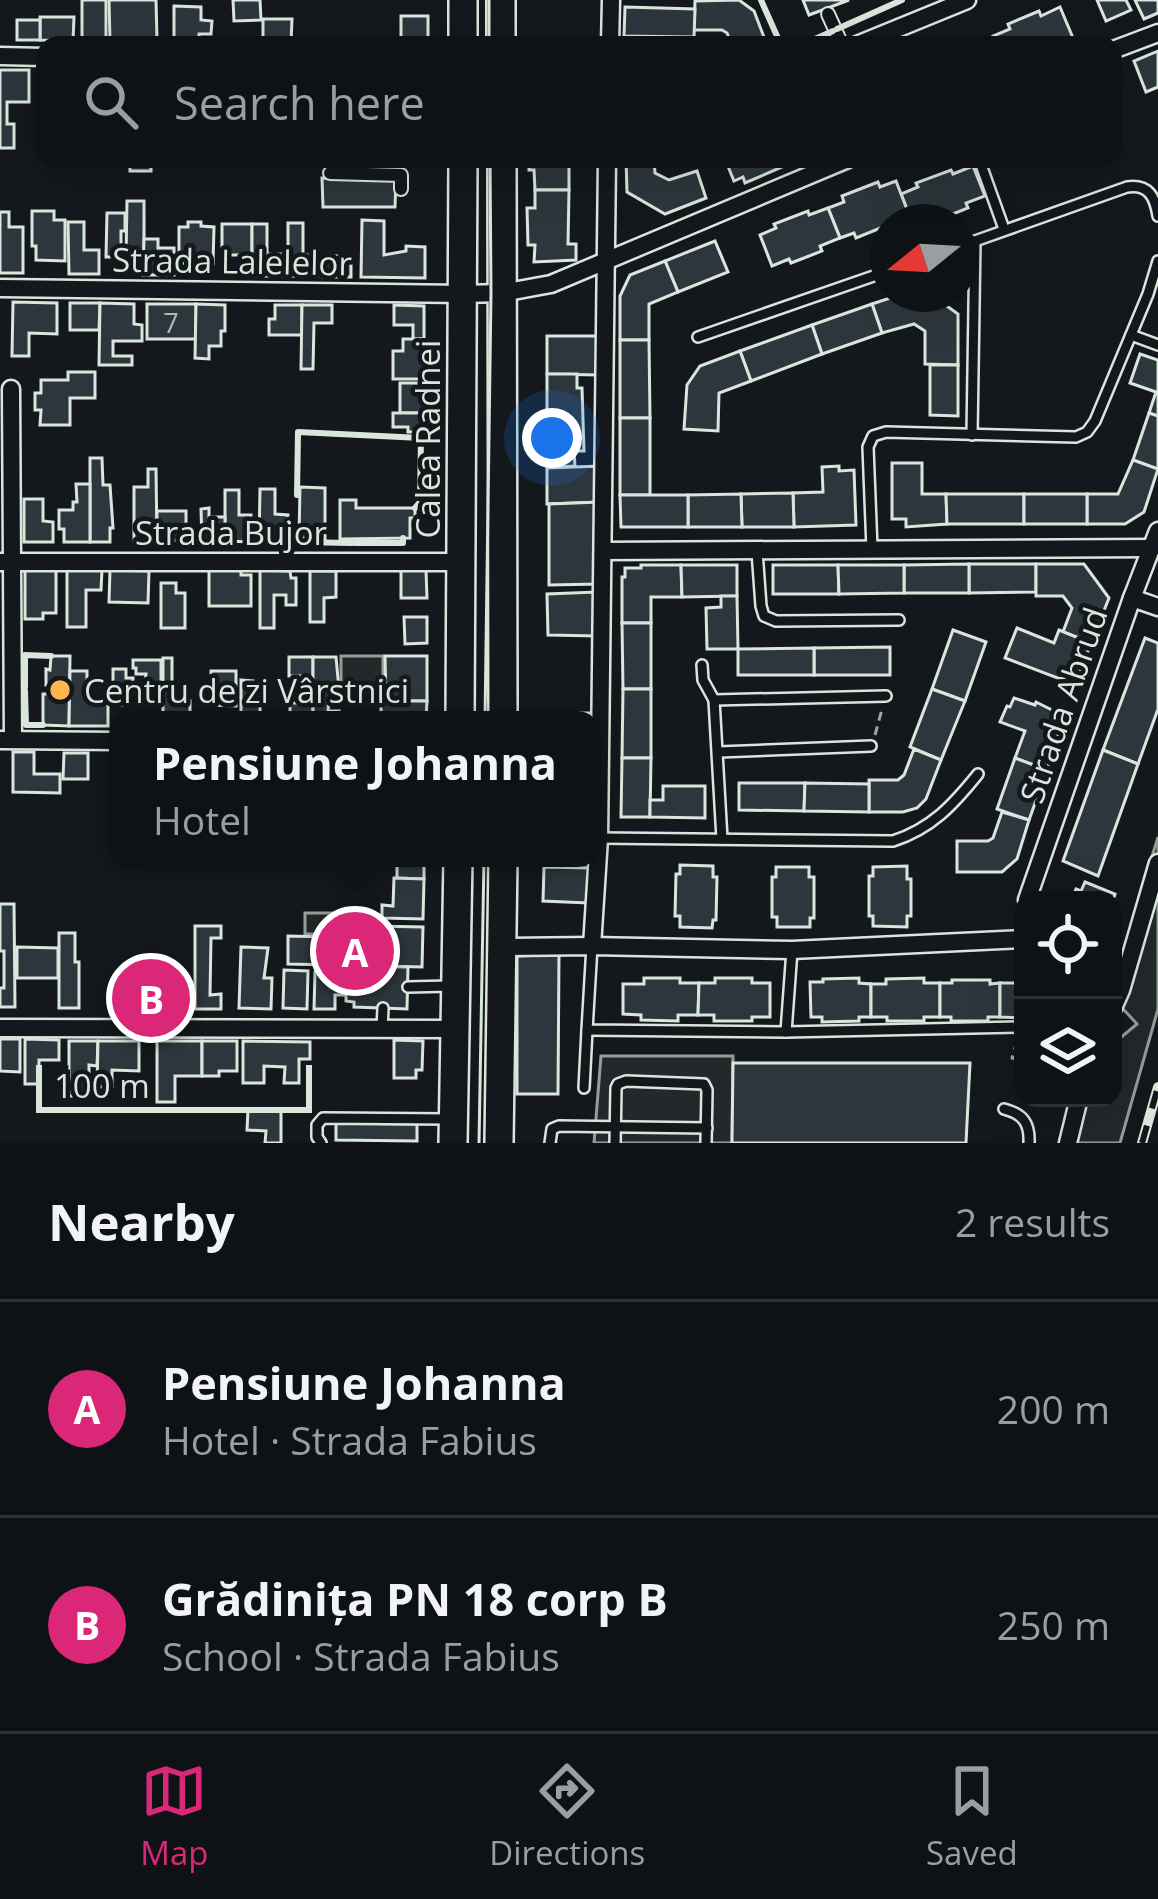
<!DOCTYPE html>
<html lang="en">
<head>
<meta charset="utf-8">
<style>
	body { margin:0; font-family:"Open Sans",sans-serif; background:#1d2022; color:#f1f3f6 }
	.controls { position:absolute; right:36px; bottom:36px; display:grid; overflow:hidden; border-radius:24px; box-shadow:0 12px 48px #0002 }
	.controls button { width:108px; height:108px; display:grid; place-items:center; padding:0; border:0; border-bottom:3px solid #2f3234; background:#0f1215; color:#f1f3f6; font:60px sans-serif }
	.compass { position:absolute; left:870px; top:204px; width:108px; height:108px; border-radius:50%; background:#0f1215; box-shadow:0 12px 48px #0002; rotate:252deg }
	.scale { position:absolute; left:36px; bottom:30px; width:276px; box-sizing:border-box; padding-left:12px; border:6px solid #d8e6dc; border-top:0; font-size:33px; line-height:42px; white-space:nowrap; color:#d8e6dc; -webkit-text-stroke:9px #14181c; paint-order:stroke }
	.you { position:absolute; left:552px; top:438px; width:42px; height:42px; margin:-30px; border:9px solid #fff; border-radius:50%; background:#1a73e8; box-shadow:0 0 0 18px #1a73e833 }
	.badge { display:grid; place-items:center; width:78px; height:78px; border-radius:50%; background:#db2777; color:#fff; font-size:39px; font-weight:700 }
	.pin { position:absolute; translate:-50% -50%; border:6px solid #fff; box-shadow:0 3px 12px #0006 }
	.popup { position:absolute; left:109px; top:711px; width:492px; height:156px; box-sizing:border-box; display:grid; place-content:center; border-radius:24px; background:#0f1215; filter:drop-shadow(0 3px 9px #0005); font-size:39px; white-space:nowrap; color:#9b9ea0 }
	.popup b { font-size:45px; color:#f1f3f6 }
	.popup::after { content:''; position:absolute; left:50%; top:100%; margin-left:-24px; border:24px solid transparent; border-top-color:#0f1215 }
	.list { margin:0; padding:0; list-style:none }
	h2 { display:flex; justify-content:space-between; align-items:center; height:156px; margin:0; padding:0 48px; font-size:51px }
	h2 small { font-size:39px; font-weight:400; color:#9b9ea0 }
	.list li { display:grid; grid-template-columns:78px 1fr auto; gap:36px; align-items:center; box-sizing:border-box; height:216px; padding:0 48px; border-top:3px solid #2f3234 }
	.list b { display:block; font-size:45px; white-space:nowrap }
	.list p { margin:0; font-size:39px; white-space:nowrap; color:#9b9ea0 }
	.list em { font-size:39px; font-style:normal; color:#9b9ea0 }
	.icon { flex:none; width:66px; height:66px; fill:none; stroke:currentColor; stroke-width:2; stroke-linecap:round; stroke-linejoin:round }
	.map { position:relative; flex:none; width:1158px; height:1143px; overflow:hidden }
	.search { position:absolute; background:#0f1215; box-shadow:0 12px 48px #0002; left:36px; right:36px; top:36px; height:132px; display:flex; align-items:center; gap:30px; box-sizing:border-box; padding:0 42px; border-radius:24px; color:#9b9ea0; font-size:45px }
	.sheet { height:588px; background:#0f1215 }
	nav { display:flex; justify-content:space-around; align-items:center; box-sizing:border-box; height:168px; border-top:3px solid #2f3234; background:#0f1215; font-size:33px; color:#9b9ea0 }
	nav a { display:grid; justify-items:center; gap:6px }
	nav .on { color:#db2777 }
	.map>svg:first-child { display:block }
	.parking { fill:#24282b; stroke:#939e99; stroke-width:3 }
	.building { fill:#2c363c; stroke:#d8e6dc; stroke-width:3 }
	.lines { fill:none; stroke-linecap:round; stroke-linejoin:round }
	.service-casing { stroke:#d8e6dc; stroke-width:14 }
	.pedestrian-casing { stroke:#d8e6dc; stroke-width:16 }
	.minor-casing { stroke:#d8e6dc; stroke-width:21 }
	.primary-casing { stroke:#d8e6dc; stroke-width:32 }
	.path { stroke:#9da8a2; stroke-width:3; stroke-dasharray:9 6; stroke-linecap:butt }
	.service { stroke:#14181c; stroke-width:9 }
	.pedestrian { stroke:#14181c; stroke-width:12 }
	.minor { stroke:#14181c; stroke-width:16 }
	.primary { stroke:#14181c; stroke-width:27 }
	.tram { stroke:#d8e6dc; stroke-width:3 }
	.rail-casing { stroke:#d8e6dc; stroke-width:10 }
	.rail { stroke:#14181c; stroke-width:6; stroke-dasharray:18; stroke-linecap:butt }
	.wall { stroke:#d8e6dc; stroke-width:6 }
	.poi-dot { fill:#ffb74d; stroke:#14181c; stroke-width:4.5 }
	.labels { text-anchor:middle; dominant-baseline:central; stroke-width:9; stroke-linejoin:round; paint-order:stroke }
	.number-label { font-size:27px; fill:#adbab4 }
	.street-label { font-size:33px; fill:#d8e6dc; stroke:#14181c }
	.poi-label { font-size:33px; fill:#d8e6dc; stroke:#14181c; text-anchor:start }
</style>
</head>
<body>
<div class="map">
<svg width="1158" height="1143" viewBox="0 0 1158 1143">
	<rect width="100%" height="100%" fill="#14181c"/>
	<!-- parking -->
	<g class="parking">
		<rect x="341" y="656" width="42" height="33"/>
		<path d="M1158,837V1009L1120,1143H1064L1076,1098H1113V1044L1137,1024L1113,998V984Z"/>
		<rect x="305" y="913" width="64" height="21"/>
		<path d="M601,1056H733L732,1143H594Z"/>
	</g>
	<!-- building -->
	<g class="building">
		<path d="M82,0H106V40L82,41Z"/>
		<path d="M109,0H156L157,40L110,41Z"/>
		<path d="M233,0H260L261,20L234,21Z"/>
		<path d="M739,0L754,11L767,45H732L727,33L722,30H694L695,1Z"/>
		<path d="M803,0H849L809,15Z"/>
		<path d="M1097,0H1126L1131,10L1106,21Z"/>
		<path d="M1135,0H1158V13L1144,19Z"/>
		<path d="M174,6L201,7V20L212,21L211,34H199V43L174,42Z"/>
		<path d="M625,7L695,9L694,37L624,36Z"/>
		<path d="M1060,7L1073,38L1057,45H996L993,36L1010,29L1008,24L1039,11L1041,16Z"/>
		<rect x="401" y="16" width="27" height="29"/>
		<path d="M40,17H74L73,41L40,40Z"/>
		<path d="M263,19H292L291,43H263Z"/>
		<rect x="17" y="20" width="23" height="20"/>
		<path d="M1158,51V87L1146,92L1134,61Z"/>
		<path d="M0,70H29V102H7V124H14V148H0Z"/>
		<rect x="130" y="159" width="21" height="12"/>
		<path d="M529,159H569V190H535L534,170H529Z"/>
		<path d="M626,159H654L655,173L669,180L697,171L706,198L665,214L627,192Z"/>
		<path d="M725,159H787L780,162L782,167L745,183L743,177L734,181Z"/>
		<path d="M973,166L985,196L966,203L968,208L933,222L931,218L912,222L901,194L918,187L916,183L951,170L953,174Z"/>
		<path d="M322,178L396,179L395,207H323Z"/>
		<path d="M896,181L908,212L894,217L896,222H888V225L856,238L854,233L840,238L828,208L844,202L842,196L878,182L880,187Z"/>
		<path d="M535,190H569L568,244H576V260L534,262L535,245H528L527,208H535Z"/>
		<path d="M127,201H144V258L126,257Z"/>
		<path d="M828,208L840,238L820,246L822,251L791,263L789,259L772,266L760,235L776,228L774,224L808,211L809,215Z"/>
		<path d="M32,211H54V220H65V261L36,260V246H32Z"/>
		<path d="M0,212H9V227H23V273H0Z"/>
		<path d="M107,213H125V231H121V257H106Z"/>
		<path d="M362,220L384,221V255L406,251V246L425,247V278L361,277Z"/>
		<path d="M68,222H84V250H99V274H69Z"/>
		<path d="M188,222H201V226L214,227L213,264L179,263V227H188Z"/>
		<path d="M288,223H303V255H318V276H288Z"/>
		<rect x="222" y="224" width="30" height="31"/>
		<path d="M252,224H267V254H282V276H252Z"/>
		<path d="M144,239H158V248H174V275H143Z"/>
		<path d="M715,241L728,272L678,292L665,261Z"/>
		<rect x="323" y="256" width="28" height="21"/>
		<path d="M665,261L678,292L649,304V340H620V296L630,275Z"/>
		<path d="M902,294H930L958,314V365L925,364V331L914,324L882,333L872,304Z"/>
		<path d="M13,302L57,303V334L29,333V356H12Z"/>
		<path d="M70,303H100L99,330H70Z"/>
		<path d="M100,303L134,304V324L142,325V341H113V356H132V365H99Z"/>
		<rect x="147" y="304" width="49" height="35"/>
		<path d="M196,304L225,305V331H221V346H209V359L195,358Z"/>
		<path d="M872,304L882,333L822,354L812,325Z"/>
		<path d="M275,305H302V335H269V319H275Z"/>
		<path d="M302,305H332V323H314L313,369H301Z"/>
		<path d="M394,305L424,306V339H413V325H394Z"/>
		<path d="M812,325L822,354L751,381L740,351Z"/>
		<path d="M547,336H597L598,375L547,374Z"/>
		<path d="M403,339H424V379H393V351H403Z"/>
		<path d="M620,340H649L650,418H620Z"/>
		<path d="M740,351L751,381L719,393L718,431L684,429L687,385L700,366Z"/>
		<path d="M1140,354L1158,360V416L1149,413L1156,392L1130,383Z"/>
		<path d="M930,365H958V416L930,415Z"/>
		<path d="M68,372H95V398H70V425H40L41,410H35V393H41V380H68Z"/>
		<path d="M547,374H577V388H582L584,451H574L575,466L547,468Z"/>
		<rect x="400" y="383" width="24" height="30"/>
		<path d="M393,413H424V432H408V427H393Z"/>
		<path d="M1149,413L1158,416V469L1133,460Z"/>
		<rect x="620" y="418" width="30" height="77"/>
		<path d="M90,458H102L103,485H110L113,528H110V542H90Z"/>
		<path d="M1133,460L1158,469L1144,512L1125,524H1087V494H1118Z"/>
		<path d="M892,463H922V494H946L947,524L906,527V519H892Z"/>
		<path d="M600,466L601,502L547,504V468Z"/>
		<path d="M839,466V471L854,470L856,525L794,527L793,493L823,492L822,467Z"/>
		<path d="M148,469H156L157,541H134V487H148Z"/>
		<path d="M76,484H90V542H64V529H59V510H73V502H77Z"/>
		<path d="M300,487L325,488V539L299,538Z"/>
		<path d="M260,489H275V514L288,515L287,543L259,542Z"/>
		<path d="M225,490H239V515H251V542L225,541Z"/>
		<path d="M793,493L794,527H742L741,494Z"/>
		<path d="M741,494L742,527H688V495Z"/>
		<path d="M946,494H1024V524H947Z"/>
		<rect x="1024" y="494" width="63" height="30"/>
		<path d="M620,495H688V527H621Z"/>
		<path d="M24,499H43V521L53,522V542H24Z"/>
		<path d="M340,500H356V508H415V518H410V538L340,539Z"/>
		<path d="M601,502L599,584L549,585V504Z"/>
		<path d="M209,508V517H225V541L202,542L201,509Z"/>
		<path d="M157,511H186V540L157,541Z"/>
		<path d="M969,564H1036V592L969,593Z"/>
		<path d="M969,564V593H904V565Z"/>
		<path d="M1036,564H1084L1109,598L1091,643L1063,632L1072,608L1063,596H1036Z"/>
		<path d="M641,565H681L682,597H651V623H622V577H625V568H641Z"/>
		<path d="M681,565H737V596L682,597Z"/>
		<path d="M773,565H838L839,594H773Z"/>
		<path d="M838,565H904V593L839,594Z"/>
		<path d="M241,568V575H251V606H209V569Z"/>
		<path d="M56,569V613H43V619H25V570Z"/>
		<path d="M67,570H102L101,590H86V627H67Z"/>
		<path d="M110,570L149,571L148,603L109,602Z"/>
		<path d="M260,570L290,571L291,578H296V605H286V595H274V628H260Z"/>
		<path d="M401,570H426L427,598H401Z"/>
		<path d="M310,571H336V597L324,598V622H310Z"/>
		<path d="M161,583H176V593H185V628H161Z"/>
		<path d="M597,592L598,636L548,635L547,594Z"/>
		<path d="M721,596H737L738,649H707L706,608L721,607Z"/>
		<path d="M404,617H427V643L405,644Z"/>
		<path d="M622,623H651V689H623Z"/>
		<path d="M1017,628L1054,643L1059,630L1091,643L1080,672L1060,679L1005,658Z"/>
		<path d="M953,630L986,642L965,701L932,689Z"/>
		<path d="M1145,638L1158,643V709L1138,764L1103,750Z"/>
		<path d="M890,647V675H814V648Z"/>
		<path d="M814,648V675H738V649Z"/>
		<path d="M51,656H70L69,726L43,725V694H50V685H46V669L50,670Z"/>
		<path d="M385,656H427V701H386Z"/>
		<path d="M289,657H313V720H290V703H301V676H289Z"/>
		<path d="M313,657H336L340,700H329L328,711H339V720H313Z"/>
		<path d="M163,658H172V701H190V720H163Z"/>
		<path d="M133,660H161V685L145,684L146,674H136V668H133Z"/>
		<path d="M113,669H126V678H133V691H127V705H113Z"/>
		<path d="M70,671H87V698L108,699V726H69Z"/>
		<path d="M211,671H236V706L211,705Z"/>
		<path d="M241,680L253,681V698H260V720H241Z"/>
		<path d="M623,689H651V758H622Z"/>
		<path d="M932,689L965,701L941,760L910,747Z"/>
		<path d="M1014,698L1035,705L1036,702L1064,716L1047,770L1015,758L1025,731L1000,722L1007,706L1010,707Z"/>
		<path d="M381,701H427L426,720H390V717L381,716Z"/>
		<path d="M546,713H596L592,739V720H546Z"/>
		<path d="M914,749L941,760L926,799L917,808L903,812H869V780H898L904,775Z"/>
		<path d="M1103,750L1138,764L1098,876L1063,861Z"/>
		<path d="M13,752H34V774H60V793L13,792Z"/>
		<path d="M64,753H88V779H63Z"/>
		<path d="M622,758H651L650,817H621Z"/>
		<path d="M1015,758L1047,770L1029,820L997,809Z"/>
		<path d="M113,777H118V821H112Z"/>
		<path d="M739,783H805L804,811L739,810Z"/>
		<path d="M805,783L869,784V812L804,811Z"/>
		<path d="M663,786H705V818L650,817V800H663Z"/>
		<path d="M1002,812L1029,820L1017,859L1002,872H957V841H988L993,838Z"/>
		<path d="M383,858H424V879L397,878V858Z"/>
		<path d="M680,865L713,866V877H717L716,920H713L712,928L680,927V916H675L676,874H680Z"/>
		<path d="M907,866V879H911V916H907V927L873,926V916H869V876H873V867Z"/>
		<path d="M544,867L590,868L588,903L543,901Z"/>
		<path d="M776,867H809V877H814V918H810V927H777V917H772V877H776Z"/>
		<path d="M394,878L424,879L423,919L382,918V905L393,906Z"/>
		<path d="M1085,882L1115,894L1113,900H1072L1076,889L1081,891Z"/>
		<path d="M0,904H14L15,1007H0V988H4V951H0Z"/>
		<path d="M195,926H221V938H211L210,995L221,994V1009H195Z"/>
		<path d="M373,926L423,927L422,967L288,964V936L373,938Z"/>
		<path d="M59,933H75V962H79V1008H59Z"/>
		<path d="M17,947L58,948V978H17Z"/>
		<path d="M241,947L268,948L264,978H272L271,1009L239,1008Z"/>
		<path d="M559,954L558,1094H517V956Z"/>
		<path d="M319,965H333V972H355V966L408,967L407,1009L354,1007V1002L346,1001V995H335V1009H314L315,972H318Z"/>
		<path d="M153,970H175V974H185V982H190L189,1009L113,1008V987H117V983H125V979H153Z"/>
		<path d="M284,970L308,971L307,1009L283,1008Z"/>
		<path d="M644,978H680V983H699L698,1015H678V1021L641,1020V1015L623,1014V984H644Z"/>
		<path d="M715,978H752V983H770V1017H752V1021H714V1015H698L699,983H715Z"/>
		<path d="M859,978V983L871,984V1017H859V1021L822,1022V1017H811L810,982H823V979Z"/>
		<path d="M924,978V983H940V1017H924V1021H887V1017H871V984H886V979Z"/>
		<path d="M952,980H990V984L1000,983V1017H988V1021H951V1017H940V983H952Z"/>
		<path d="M1000,983H1023V1018L1000,1017Z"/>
		<path d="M0,1039H20V1072L0,1071Z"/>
		<path d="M25,1039L59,1040V1060H39V1084H25Z"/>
		<path d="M394,1040L423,1041L422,1070H416V1078H394Z"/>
		<path d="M69,1041H98L97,1066L89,1065V1096H69Z"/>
		<path d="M98,1041H139V1071L112,1070V1087H97Z"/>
		<path d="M157,1041H202V1076H175V1102H157Z"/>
		<path d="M202,1041H237V1071H219V1076H202Z"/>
		<path d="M243,1041L310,1042V1059H299V1083H284L285,1067L264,1066V1083H243Z"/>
		<path d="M733,1063H970L966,1143H732Z"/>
		<path d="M248,1110H281V1143H265L266,1131L247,1130Z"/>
		<path d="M336,1123L417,1124V1141L336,1140Z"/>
	</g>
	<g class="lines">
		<!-- service casing -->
		<g class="service-casing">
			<g id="service">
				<path d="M979,159L1004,229"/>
				<path d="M975,241L1127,187C1149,184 1155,197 1158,216"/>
				<path d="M960,246L975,241L972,435"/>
				<path d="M1131,335L1158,345"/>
				<path d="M698,337L888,271"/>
				<path d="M872,549L868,447L873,436L886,432L1076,437L1087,432L1095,421L1148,294L1158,261"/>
				<path d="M757,551L761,606L764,616L776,621L899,620"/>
				<path d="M702,665L703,680L714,700L722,839"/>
				<path d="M714,700L886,696"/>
				<path d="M719,752L871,746"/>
				<path d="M599,838L893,841C931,829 953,805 978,774"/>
				<path d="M592,946L587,1030L786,1032L1021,1027"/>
				<path d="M408,987L450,986"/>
				<path d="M382,1029L383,1008"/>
				<path d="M786,1032L792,950"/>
				<path d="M584,1088L587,1030"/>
				<path d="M1004,1109C1023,1114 1030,1123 1029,1143"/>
				<path d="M321,1143L317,1137V1125L323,1118L448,1119"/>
				<path d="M550,1143L552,1129L559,1126L707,1128"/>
				<path d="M615,1143L616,1088L618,1084L626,1081L704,1084L707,1090L706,1143"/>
			</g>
		</g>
		<!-- pedestrian casing -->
		<g class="pedestrian-casing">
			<g id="pedestrian">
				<path d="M828,14L842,45"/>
				<path d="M330,173L401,175V189"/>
			</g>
		</g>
		<!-- minor casing -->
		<g class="minor-casing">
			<g id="minor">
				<path d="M610,45L611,0"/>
				<path d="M857,45L967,0"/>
				<path d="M1113,50L1158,33"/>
				<path d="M0,56L45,57"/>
				<path d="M0,288L463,294L502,293L551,284L848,159"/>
				<path d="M11,389L13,740"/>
				<path d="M604,551L1152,548"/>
				<path d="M0,562H463"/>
				<path d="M1132,598L1158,607"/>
				<path d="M0,740L118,741"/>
				<path d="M1027,900L1132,598L1158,531"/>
				<path d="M592,946L599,838L607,159"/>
				<path d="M502,947L592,946L792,950L1023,939"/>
				<path d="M1113,1008L1121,990L1158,863"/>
				<path d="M0,1028L454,1029"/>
				<path d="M1068,1143L1079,1098"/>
			</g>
		</g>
		<!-- primary casing -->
		<g class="primary-casing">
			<g id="primary">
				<path d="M501,0V45"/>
				<path d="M463,45V0"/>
				<path d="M502,159L503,720"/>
				<path d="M460,720L463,159"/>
				<path d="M453,1143L458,858"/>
				<path d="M499,1143L503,858"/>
			</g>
		</g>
		<!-- path -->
		<g class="path">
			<path d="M875,735L882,709"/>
			<path d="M1017,1041L1012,1058L1023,1061"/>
		</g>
		<!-- service -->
		<use href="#service" class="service"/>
		<!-- pedestrian -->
		<use href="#pedestrian" class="pedestrian"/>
		<!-- minor -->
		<use href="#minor" class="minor"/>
		<!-- primary -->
		<use href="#primary" class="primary"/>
		<!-- tram -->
		<g class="tram">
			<path d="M489,0V45"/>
			<path d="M485,720L491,293L490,159"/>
			<path d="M479,1143L484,858"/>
		</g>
		<!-- rail casing -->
		<g class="rail-casing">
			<path id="rail" d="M1142,1143L1158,1087"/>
		</g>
		<!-- rail -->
		<use href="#rail" class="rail"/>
		<!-- wall -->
		<g class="wall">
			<path d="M761,0L781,45"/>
			<path d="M837,29L902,0"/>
			<path d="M801,45L833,31"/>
			<path d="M297,495L298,432L421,438L420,502L415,508"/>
			<path d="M297,531V542L352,543"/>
			<path d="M355,543H403V538"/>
			<path d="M25,687V655L51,656"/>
			<path d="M25,691L26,725H43"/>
		</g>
	</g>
	<!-- markers -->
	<circle class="poi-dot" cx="60" cy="690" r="12"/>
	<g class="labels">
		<!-- number labels -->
		<g class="number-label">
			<text x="171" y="322">7</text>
		</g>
		<!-- street labels -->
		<g class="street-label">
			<text transform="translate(232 261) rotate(1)">Strada Lalelelor</text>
			<text transform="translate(427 439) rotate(-90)">Calea Radnei</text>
			<text x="231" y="532">Strada Bujor</text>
			<text transform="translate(1063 705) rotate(-71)">Strada Abrud</text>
		</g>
		<!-- poi labels -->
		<g class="poi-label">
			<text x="84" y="690">Centru de zi Vârstnici</text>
		</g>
	</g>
</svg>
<div class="controls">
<button><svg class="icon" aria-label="locate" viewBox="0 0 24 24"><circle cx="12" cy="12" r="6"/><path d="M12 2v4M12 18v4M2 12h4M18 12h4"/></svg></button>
<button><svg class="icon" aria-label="layers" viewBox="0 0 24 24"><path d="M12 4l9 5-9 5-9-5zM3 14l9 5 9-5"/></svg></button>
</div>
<svg class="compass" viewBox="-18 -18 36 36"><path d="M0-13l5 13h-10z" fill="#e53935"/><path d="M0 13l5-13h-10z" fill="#9b9ea0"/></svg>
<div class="scale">100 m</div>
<div class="you"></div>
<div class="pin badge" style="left:355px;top:951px">A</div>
<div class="popup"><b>Pensiune Johanna</b>Hotel</div>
<div class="pin badge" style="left:151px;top:998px">B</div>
<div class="search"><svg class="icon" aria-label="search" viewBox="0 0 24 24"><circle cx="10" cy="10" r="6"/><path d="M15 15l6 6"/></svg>Search here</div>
</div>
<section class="sheet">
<h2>Nearby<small>2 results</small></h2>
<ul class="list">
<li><span class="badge">A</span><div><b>Pensiune Johanna</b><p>Hotel · Strada Fabius</p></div><em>200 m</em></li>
<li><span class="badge">B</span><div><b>Grădinița PN 18 corp B</b><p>School · Strada Fabius</p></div><em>250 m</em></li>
</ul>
</section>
<nav>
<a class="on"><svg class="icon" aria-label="map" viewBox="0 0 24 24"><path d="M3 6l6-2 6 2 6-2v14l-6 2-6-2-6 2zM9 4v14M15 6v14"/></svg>Map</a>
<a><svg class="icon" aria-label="directions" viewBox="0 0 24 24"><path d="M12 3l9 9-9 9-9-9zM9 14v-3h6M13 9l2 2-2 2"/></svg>Directions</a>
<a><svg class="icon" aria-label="saved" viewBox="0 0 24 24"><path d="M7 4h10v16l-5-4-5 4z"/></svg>Saved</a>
</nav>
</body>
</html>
